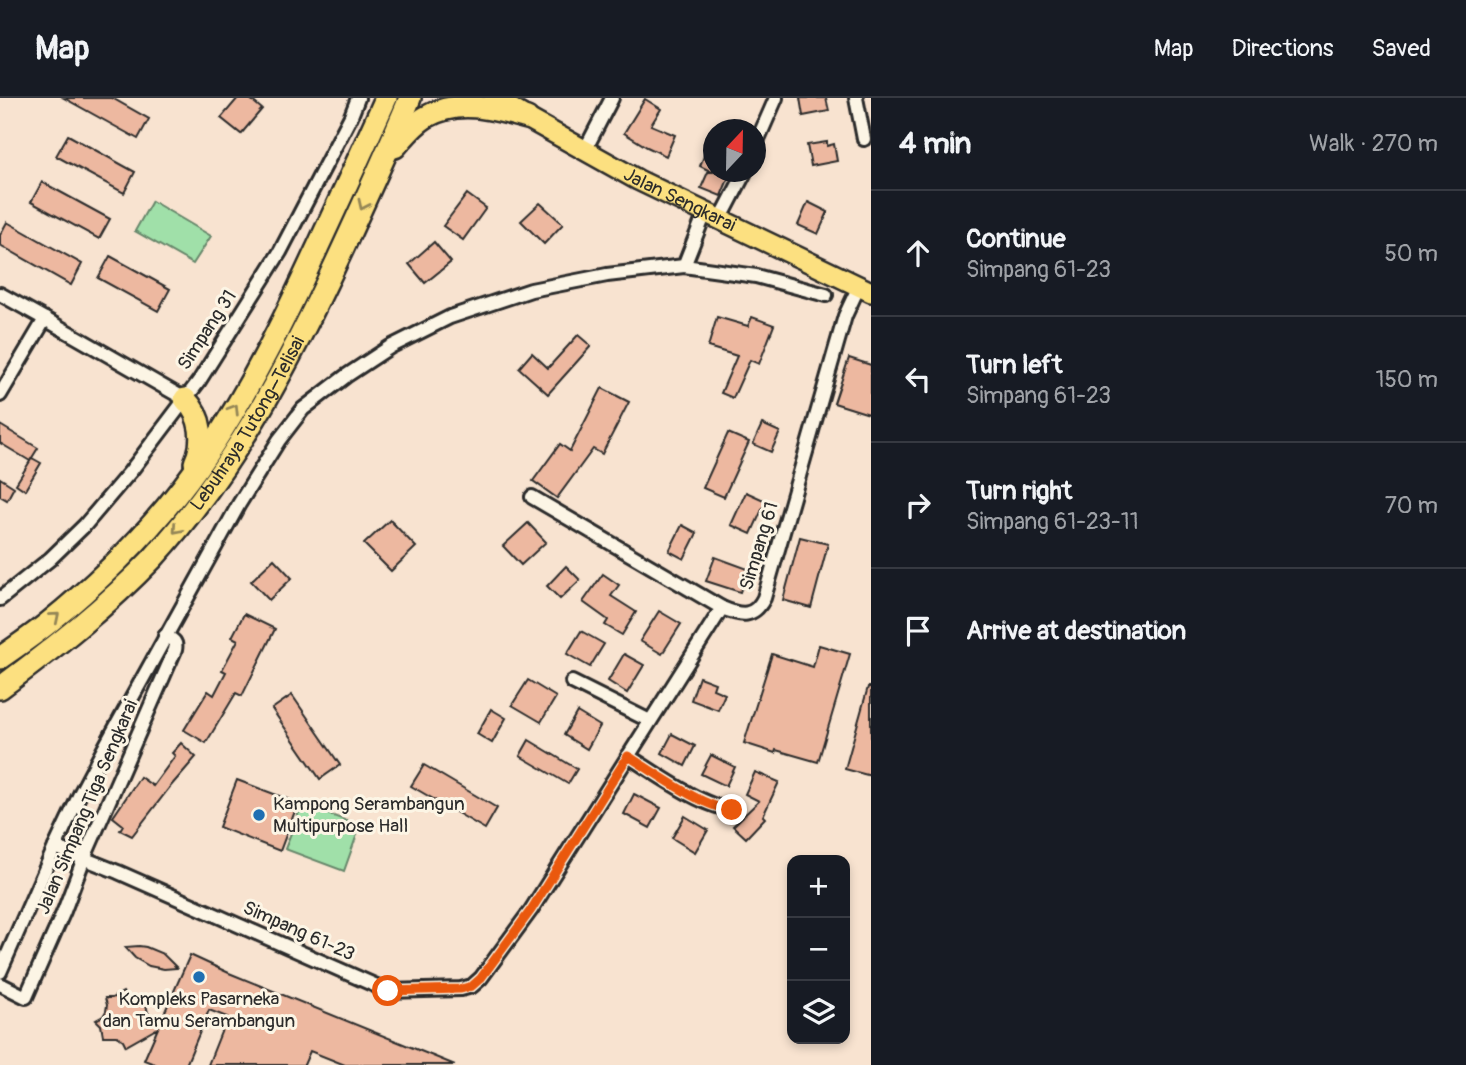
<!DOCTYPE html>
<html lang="en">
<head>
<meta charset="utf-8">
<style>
	body { margin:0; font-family:Pangolin,sans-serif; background:#242831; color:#f1f3f6 }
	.controls { position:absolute; right:21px; bottom:21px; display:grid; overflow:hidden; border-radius:14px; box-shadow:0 4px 10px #0003 }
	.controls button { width:63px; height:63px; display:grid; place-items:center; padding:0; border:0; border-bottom:2px solid #363941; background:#171b24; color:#f1f3f6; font:35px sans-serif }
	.compass { position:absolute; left:703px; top:21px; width:63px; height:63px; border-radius:50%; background:#171b24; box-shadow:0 4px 10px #0003; rotate:22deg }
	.stop { position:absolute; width:21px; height:21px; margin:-16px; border:5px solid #ea580c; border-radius:50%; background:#fff }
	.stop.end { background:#ea580c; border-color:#fff; box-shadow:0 2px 7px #0008 }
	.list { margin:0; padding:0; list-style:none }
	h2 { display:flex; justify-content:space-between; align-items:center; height:91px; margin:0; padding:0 28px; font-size:30px }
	h2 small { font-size:23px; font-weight:400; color:#9ea1a6 }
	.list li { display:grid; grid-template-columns:46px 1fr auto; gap:21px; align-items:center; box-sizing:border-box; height:126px; padding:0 28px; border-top:2px solid #363941 }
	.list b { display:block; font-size:26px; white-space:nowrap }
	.list p { margin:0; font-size:23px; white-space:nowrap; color:#9ea1a6 }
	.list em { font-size:23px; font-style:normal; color:#9ea1a6 }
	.icon { flex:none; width:38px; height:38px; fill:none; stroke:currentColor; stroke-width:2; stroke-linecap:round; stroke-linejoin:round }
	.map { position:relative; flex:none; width:871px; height:967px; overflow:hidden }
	header { display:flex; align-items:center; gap:42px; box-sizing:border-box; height:98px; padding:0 35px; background:#171b24; border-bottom:2px solid #363941 }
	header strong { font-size:33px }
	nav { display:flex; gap:38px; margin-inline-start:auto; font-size:24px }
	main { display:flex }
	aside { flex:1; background:#171b24 }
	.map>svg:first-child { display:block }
	.green { fill:#a0e0a9; stroke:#66866a; stroke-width:2 }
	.building { fill:#edb8a0; stroke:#2b2b2b; stroke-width:2 }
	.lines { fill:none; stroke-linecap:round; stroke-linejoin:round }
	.minor-casing { stroke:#2b2b2b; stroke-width:18 }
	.primary-casing { stroke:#2b2b2b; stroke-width:24 }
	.trunk-casing { stroke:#2b2b2b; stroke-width:26 }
	.minor { stroke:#fcf5e5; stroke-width:12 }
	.primary { stroke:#fce080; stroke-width:19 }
	.trunk { stroke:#fce080; stroke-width:21 }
	.oneway { stroke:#948656 }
	.route { stroke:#ea580c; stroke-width:9 }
	.poi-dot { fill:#1f6fb2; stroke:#fcf5e5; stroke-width:2.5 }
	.labels { text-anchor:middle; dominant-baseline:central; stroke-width:6; stroke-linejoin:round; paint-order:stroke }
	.street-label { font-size:19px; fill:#2b2b2b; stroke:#fcf5e5 }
	.poi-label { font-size:19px; fill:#2b2b2b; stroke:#fcf5e5; text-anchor:start }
</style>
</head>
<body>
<header>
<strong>Map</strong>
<nav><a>Map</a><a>Directions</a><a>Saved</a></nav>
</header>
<main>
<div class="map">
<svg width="871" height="967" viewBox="0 0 871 967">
	<rect width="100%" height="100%" fill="#f8e3d0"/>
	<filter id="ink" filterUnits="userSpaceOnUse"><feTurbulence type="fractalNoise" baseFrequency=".0143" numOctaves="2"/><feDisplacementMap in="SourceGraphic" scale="14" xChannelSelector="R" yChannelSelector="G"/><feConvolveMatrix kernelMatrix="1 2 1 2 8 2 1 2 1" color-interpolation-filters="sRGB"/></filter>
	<g filter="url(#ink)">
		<!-- green -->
		<g class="green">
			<path d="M152,103L211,138L193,166L135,133Z"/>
			<path d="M302,706L360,728L344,773L285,751Z"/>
		</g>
		<!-- building -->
		<g class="building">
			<path d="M64,0H112L149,21L138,41Z"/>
			<path d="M238,0H249L262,11L241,36L221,20Z"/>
			<path d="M800,0H826L829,13L803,18Z"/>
			<path d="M645,1L661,11L651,27L675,37L666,58L647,49L624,35Z"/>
			<path d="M713,35V74H731L721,98L701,90L708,74H712L700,68Z"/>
			<path d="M68,37L135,74L124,95L56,58Z"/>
			<path d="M827,44V48L834,46L837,63L811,68L807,47Z"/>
			<path d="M42,84L110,121L99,141L31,104Z"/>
			<path d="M467,96L486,110L463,142L443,128Z"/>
			<path d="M808,104L828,114L818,136L798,127Z"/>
			<path d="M540,105L563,126L544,146L521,123Z"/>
			<path d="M7,124L82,166L71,187L0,147V137Z"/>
			<path d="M434,144L451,164L425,185L409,166Z"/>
			<path d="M110,158L170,191L158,213L98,180Z"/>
			<path d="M717,219L748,228L752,219L774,227L759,266L750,262L733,300L721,295L737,258L708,249Z"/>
			<path d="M578,237L591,248L548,296L519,270L532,255L548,270Z"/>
			<path d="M849,260L871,267V311L869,316L834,305Z"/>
			<path d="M602,290L629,304L602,356L593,351L557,400L533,383L560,346L570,353Z"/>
			<path d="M762,326L780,334L771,354L753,346Z"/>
			<path d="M0,327L38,350L30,363L0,345Z"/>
			<path d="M728,335L749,344L724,399L703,390Z"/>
			<path d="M32,360L41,365L25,392L16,386Z"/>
			<path d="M0,380L14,389L7,402L0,398Z"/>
			<path d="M746,394L766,403L751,436L731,427Z"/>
			<path d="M390,422L416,449L391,473L364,446Z"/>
			<path d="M528,425L546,444L521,467L503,448Z"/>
			<path d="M682,427L697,435L684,461L669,453Z"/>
			<path d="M800,439L828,446L811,510L783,502Z"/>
			<path d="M715,459L748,471L740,494L706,483Z"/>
			<path d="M274,461L292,480L269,502L251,483Z"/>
			<path d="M566,468L580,482L560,501L547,488Z"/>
			<path d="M603,476L619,487L611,498L636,514L622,537L605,527L608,522L583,504Z"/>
			<path d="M659,513L681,526L662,556L640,543Z"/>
			<path d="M244,516L275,531L242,598L236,595L206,645L184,632L208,593L214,597L226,574L222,572L238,542L232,539Z"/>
			<path d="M581,533L604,546L590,569L567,556Z"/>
			<path d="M819,547L850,556L818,664L776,652L775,655L744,645L772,556L813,569Z"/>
			<path d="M624,556L644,567L627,595L608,583Z"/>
			<path d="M699,579L715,585L713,591L725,596L718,612L691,602Z"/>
			<path d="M528,582L556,599L541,624L512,607Z"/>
			<path d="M868,589H871V678L845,671Z"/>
			<path d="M292,597L340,667L320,681L272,611Z"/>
			<path d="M491,611L506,620L492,645L477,636Z"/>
			<path d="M577,614L600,628L587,651L564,637Z"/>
			<path d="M672,636L695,648L685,668L662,655Z"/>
			<path d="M529,642L577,671L568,686L520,658Z"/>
			<path d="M181,645L196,659L170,689L132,738L120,732L123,727L113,719L140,679L153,688L175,658L172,655Z"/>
			<path d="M711,657L735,669L726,688L701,676Z"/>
			<path d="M424,667L497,710L485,731L411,688Z"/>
			<path d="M755,674L779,684L763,718L765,720L746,740L733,728L759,703L745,696Z"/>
			<path d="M237,682L298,705L280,753L219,729Z"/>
			<path d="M634,696L661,710L650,730L624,716Z"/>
			<path d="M685,718L708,732L695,754L672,740Z"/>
			<path d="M139,848L146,849L163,856L177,870L164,871L149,868L135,860L125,849Z"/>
			<path d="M190,857L229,875L455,967H345L310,953L304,967H208L227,919L209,912L186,967H157L144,962L158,930L126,948L123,942L117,938H103L101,927L96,922L103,918L106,913L107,907L105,900H112L123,894L127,900L132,903L139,904L145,902L148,915L159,927Z"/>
		</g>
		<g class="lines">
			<!-- minor casing -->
			<g class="minor-casing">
				<g id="minor">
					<path d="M856,0L864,41"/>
					<path d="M755,48L776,0"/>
					<path d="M585,52L612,0"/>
					<path d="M720,122L745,74"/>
					<path d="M684,168L756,178L826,197"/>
					<path d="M0,196L45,221"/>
					<path d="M0,297L45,221L185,301"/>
					<path d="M532,399L722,510C741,518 754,520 764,500L845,218L859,188"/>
					<path d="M0,501L50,461L85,427L130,374L199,283L280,154L351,18L358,0"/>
					<path d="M572,584L650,623"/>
					<path d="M628,658C654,674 703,710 732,711"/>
					<path d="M55,749L118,774L388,893L461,891L472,888L481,880L531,812L722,510"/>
					<path d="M0,874L55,749L80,696L107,645L239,406L279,342L303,311L346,278L390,249L450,219L531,192L607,177L684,168L705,115"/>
					<path d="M0,886L26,899L64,813L84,760L175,552C177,543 173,542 165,538"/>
				</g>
			</g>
			<!-- primary casing -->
			<g class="primary-casing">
				<g id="primary">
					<path id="s1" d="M494,0L527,20L638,82L871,194"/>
				</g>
			</g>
			<!-- trunk casing -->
			<g class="trunk-casing">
				<g id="trunk">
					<path d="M395,49C404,39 414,26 426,19C459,0 494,11 527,20"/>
					<path d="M185,301C202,318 205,344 195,365"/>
					<path d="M0,560C16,549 32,538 47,526C109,476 166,417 210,351C251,289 284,222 315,155C339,103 363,52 386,0"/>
					<path id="s2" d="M0,590C54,550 106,509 153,460C236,369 292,260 343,150C366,100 389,50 410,0"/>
				</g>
			</g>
			<!-- minor -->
			<use href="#minor" class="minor"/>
			<!-- primary -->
			<use href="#primary" class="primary"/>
			<!-- trunk -->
			<use href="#trunk" class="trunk"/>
		</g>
		<!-- one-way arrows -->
		<defs><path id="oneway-chevron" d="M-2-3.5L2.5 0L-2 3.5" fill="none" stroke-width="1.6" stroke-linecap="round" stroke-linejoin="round" transform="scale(1.75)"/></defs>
		<g class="oneway">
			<use href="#oneway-chevron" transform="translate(363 107) rotate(115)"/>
			<use href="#oneway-chevron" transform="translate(234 311) rotate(-58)"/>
			<use href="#oneway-chevron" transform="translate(177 431) rotate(131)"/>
			<use href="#oneway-chevron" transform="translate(55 519) rotate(-40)"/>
		</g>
	</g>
	<g class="lines" filter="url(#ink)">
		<!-- route -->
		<path class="route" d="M388,893L461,891L472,888L481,880L531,812L628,658C654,674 703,710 732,712"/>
	</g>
	<!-- markers -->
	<g class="poi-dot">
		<circle cx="259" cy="717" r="7"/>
		<circle cx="199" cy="879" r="7"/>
	</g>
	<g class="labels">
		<!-- street labels -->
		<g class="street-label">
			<text stroke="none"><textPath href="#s1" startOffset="212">Jalan Sengkarai</textPath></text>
			<text transform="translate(207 232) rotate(-57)">Simpang 31</text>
			<text stroke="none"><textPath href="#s2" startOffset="366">Lebuhraya Tutong–Telisai</textPath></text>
			<text transform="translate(759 448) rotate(-73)">Simpang 61</text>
			<text transform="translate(87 709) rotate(-67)">Jalan Simpang Tiga Sengkarai</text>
			<text transform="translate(299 833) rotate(24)">Simpang 61-23</text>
		</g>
		<!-- poi labels -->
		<g class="poi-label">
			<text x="273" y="706">Kampong Serambangun<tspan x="273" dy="22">Multipurpose Hall</tspan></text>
			<text x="199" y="901" text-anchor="middle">Kompleks Pasarneka<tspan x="199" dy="22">dan Tamu Serambangun</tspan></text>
		</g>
	</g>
</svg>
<div class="controls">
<button>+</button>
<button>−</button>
<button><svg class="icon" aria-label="layers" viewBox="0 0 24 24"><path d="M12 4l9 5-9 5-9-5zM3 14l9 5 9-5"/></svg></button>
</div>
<svg class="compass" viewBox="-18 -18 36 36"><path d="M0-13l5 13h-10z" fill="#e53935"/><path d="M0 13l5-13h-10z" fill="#9ea1a6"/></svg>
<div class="stop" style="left:388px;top:893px"></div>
<div class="stop end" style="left:732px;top:712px"></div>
</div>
<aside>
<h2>4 min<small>Walk · 270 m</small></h2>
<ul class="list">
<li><svg class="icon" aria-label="ahead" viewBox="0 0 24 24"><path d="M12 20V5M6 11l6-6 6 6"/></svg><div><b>Continue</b><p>Simpang 61-23</p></div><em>50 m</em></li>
<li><svg class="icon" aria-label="left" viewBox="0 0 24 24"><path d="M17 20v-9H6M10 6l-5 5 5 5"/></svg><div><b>Turn left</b><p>Simpang 61-23</p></div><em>150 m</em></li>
<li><svg class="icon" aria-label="right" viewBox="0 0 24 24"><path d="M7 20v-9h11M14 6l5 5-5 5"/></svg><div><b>Turn right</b><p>Simpang 61-23-11</p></div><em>70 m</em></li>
<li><svg class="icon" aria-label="arrive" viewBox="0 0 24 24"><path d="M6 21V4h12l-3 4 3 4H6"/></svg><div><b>Arrive at destination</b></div></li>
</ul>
</aside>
</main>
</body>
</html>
